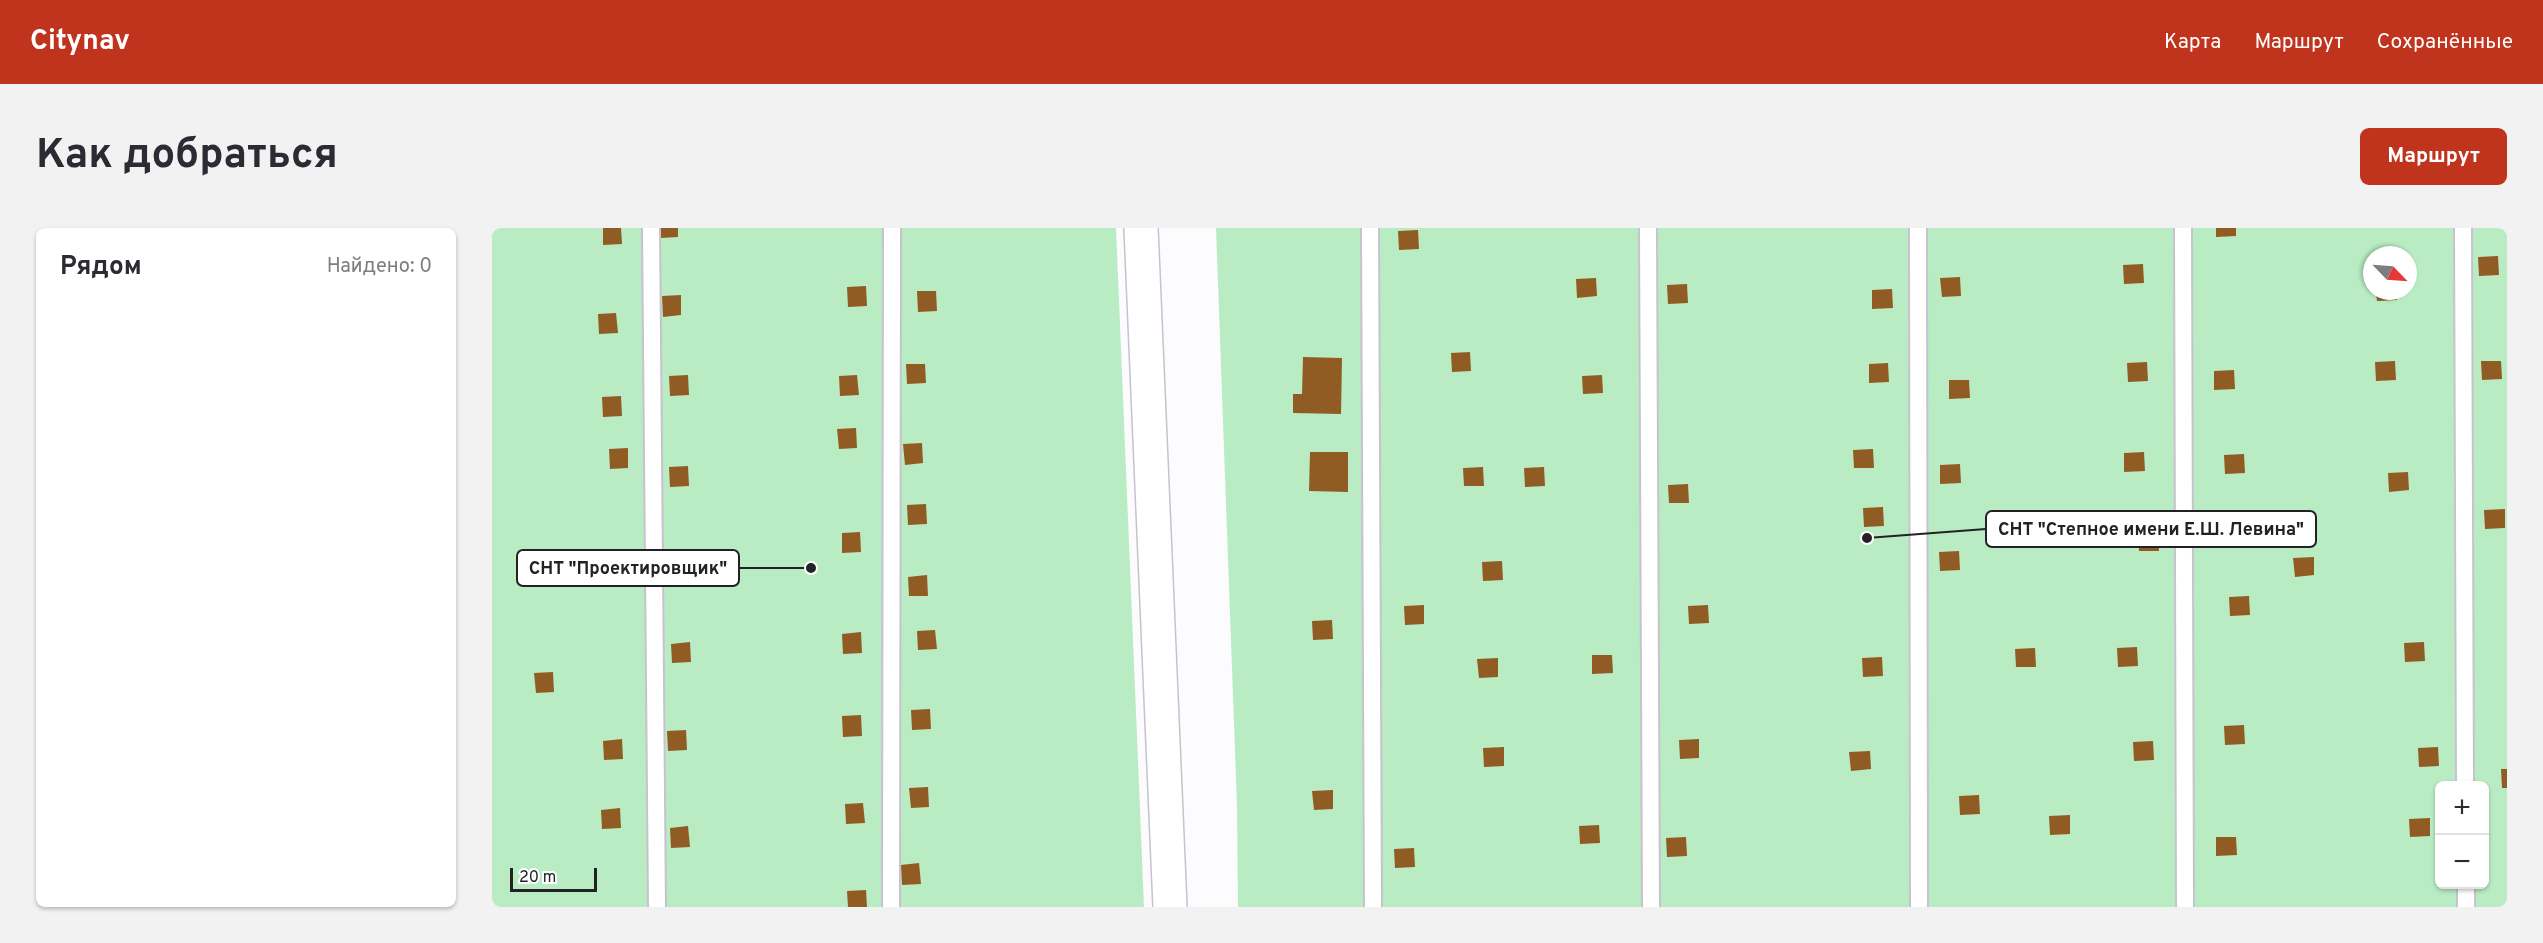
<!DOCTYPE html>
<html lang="ru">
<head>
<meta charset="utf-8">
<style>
	body { margin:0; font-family:Overpass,sans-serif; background:#f2f2f3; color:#2b2b33 }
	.controls { position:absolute; right:18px; bottom:18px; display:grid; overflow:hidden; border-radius:9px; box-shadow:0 2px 4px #0004 }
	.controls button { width:54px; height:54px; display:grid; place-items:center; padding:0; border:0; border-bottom:2px solid #e1e1e2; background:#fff; color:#2b2b33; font:30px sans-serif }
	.compass { position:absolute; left:1871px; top:18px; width:54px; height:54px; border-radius:50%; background:#fff; box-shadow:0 2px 4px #0004; rotate:115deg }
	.scale { position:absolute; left:18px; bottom:15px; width:87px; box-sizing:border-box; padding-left:6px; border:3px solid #222125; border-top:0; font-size:16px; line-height:21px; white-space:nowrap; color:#222125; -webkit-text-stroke:4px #fff; paint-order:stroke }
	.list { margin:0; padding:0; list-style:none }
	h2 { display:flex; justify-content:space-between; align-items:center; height:78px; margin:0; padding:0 24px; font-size:26px }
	h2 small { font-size:20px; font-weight:400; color:#7c7c81 }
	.map { position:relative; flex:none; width:2015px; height:679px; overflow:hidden; border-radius:9px }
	header { display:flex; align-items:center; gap:36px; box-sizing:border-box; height:84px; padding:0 30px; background:#c0341d; color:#fff }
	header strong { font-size:28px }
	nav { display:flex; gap:33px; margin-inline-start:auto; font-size:21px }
	.intro { display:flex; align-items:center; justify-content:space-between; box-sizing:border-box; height:144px; padding:0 36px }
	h1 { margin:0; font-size:42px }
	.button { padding:15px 27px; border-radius:9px; background:#c0341d; color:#fff; font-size:21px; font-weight:700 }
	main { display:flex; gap:36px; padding:0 36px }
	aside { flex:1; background:#fff; border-radius:9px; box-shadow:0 2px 4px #0004 }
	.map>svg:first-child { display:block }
	.green { fill:#b9ecc3; fill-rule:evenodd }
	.building { fill:#915b24 }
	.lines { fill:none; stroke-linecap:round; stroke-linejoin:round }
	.service-casing { stroke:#c7c2cf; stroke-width:20 }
	.tertiary-casing { stroke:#c7c2cf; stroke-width:36 }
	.service { stroke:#fff; stroke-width:16 }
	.tertiary { stroke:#fff; stroke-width:33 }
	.leader { fill:none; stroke:#222125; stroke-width:2 }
	.callout-dot { fill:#222125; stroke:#fff; stroke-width:2 }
	.callout { fill:#fff; stroke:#222125; stroke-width:2 }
	.callout-label { font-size:18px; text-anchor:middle; font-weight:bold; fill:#222125 }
</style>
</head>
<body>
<header>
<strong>Citynav</strong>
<nav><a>Карта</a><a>Маршрут</a><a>Сохранённые</a></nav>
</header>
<div class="intro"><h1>Как добраться</h1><a class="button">Маршрут</a></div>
<main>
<aside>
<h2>Рядом<small>Найдено: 0</small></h2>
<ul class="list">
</ul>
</aside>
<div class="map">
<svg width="2015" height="679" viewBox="0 0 2015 679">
	<rect width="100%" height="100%" fill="#fcfbfd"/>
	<!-- green -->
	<g class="green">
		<path d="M0,0H624L652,679H0Z"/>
		<path d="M724,0H2015V679H746L745,578ZM1880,27H1916V63H1880ZM1948,558H1992V656H1948Z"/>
	</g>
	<!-- building -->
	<g class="building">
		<path d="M111,0H129L130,16L111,17Z"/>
		<path d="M167,0H186V9L168,10Z"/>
		<path d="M1724,0H1744V8L1724,9Z"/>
		<path d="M926,2L927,21L907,22L906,3Z"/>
		<path d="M2006,28L2007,47L1987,48L1986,29Z"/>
		<path d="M1651,36L1652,55L1632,56L1631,37Z"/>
		<path d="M1468,49L1469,68L1450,69L1448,50Z"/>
		<path d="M1104,50L1105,68L1085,70L1084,51Z"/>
		<path d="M1195,56L1196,75L1176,76L1175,57Z"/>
		<path d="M374,58L375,78L356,79L355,59Z"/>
		<path d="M1400,61L1401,80L1380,81V62Z"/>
		<path d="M425,63H444L445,83L426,84Z"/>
		<path d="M1884,63H1904L1905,72L1885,73Z"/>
		<path d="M189,67V87L171,89L170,68Z"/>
		<path d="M124,85L126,105L107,106L106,86Z"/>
		<path d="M978,124L979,143L960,144L959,125Z"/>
		<path d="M811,129L850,130L849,186L801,185V166H810Z"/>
		<path d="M1903,133L1904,152L1884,153L1883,134Z"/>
		<path d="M1989,133H2009L2010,151L1990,152Z"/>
		<path d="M1655,134L1656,153L1636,154L1635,135Z"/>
		<path d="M1396,135L1397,154L1377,155V136Z"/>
		<path d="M414,136H433L434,155L415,156Z"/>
		<path d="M1742,142L1743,161L1722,162V143Z"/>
		<path d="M196,147L197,167L178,168L177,148Z"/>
		<path d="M365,147L367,167L348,168L347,148Z"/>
		<path d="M1110,147L1111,165L1091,166L1090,148Z"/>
		<path d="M1457,152H1477L1478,170L1457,171Z"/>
		<path d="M129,168L130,188L111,189L110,169Z"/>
		<path d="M364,200L365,220L347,221L345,201Z"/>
		<path d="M430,215L431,235L413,237L411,216Z"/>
		<path d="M136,220V240L118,241L117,221Z"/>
		<path d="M1381,221L1382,240H1362L1361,222Z"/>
		<path d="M818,224H856V264L817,263Z"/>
		<path d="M1652,224L1653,243L1632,244V225Z"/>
		<path d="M1752,226L1753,245L1733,246L1732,227Z"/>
		<path d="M1468,236L1469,255L1448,256V237Z"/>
		<path d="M196,238L197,258L178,259L177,239Z"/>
		<path d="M991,239L992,258H972L971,240Z"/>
		<path d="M1052,239L1053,258L1033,259L1032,240Z"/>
		<path d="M1916,244L1917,262L1897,264L1896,245Z"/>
		<path d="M1196,256L1197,275H1177L1176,257Z"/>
		<path d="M434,276L435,296L416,297L415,277Z"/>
		<path d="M1391,279L1392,298L1372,299L1371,280Z"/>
		<path d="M2013,281V300L1993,301L1992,282Z"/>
		<path d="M368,304L369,324L350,325V305Z"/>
		<path d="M1666,304L1667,323H1647L1646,305Z"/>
		<path d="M1467,323L1468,342L1448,343L1447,324Z"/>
		<path d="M1822,329V347L1803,349L1801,330Z"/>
		<path d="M1010,333L1011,352L991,353L990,334Z"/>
		<path d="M435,347L436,368H417L416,349Z"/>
		<path d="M1757,368L1758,387L1738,388L1737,369Z"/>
		<path d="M932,377V396L913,397L912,378Z"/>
		<path d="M1216,377L1217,395L1197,396L1196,378Z"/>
		<path d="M840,392L841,411L821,412L820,393Z"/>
		<path d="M443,402L445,421L426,422L425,403Z"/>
		<path d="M369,404L370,425L351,426L350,406Z"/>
		<path d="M198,414L199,434L180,435L179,416Z"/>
		<path d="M1932,414L1933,433L1913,434L1912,415Z"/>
		<path d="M1645,419L1646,438L1626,439L1625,420Z"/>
		<path d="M1543,420L1544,439H1524L1523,421Z"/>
		<path d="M1100,427H1120L1121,445L1100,446Z"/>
		<path d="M1390,429L1391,448L1371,449L1370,430Z"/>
		<path d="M1006,430V449L987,450L985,431Z"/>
		<path d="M61,444L62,464L44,465L42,445Z"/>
		<path d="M438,481L439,501L420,502L419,482Z"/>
		<path d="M369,487L370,508L351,509L350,488Z"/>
		<path d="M1752,497L1753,516L1733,517L1732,498Z"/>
		<path d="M194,502L195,522L176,523L175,503Z"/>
		<path d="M130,511L131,531L112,532L111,513Z"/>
		<path d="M1207,511V530L1188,531L1187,512Z"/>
		<path d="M1661,513L1662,532L1642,533L1641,514Z"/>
		<path d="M1012,519V538L992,539L991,520Z"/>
		<path d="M1946,519L1947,538L1927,539L1926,520Z"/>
		<path d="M1378,523L1379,541L1359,543L1357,524Z"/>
		<path d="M2009,541H2015V560H2010Z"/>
		<path d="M436,559L437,579L419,580L417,560Z"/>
		<path d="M841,562V581L822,582L820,563Z"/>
		<path d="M1487,567L1488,586L1468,587L1467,568Z"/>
		<path d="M371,575L373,595L354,596L353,576Z"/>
		<path d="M128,580L129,600L110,601L109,582Z"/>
		<path d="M1578,587V606L1558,607L1557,588Z"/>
		<path d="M1938,590V608L1918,609L1917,591Z"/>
		<path d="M1107,597L1108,615L1088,616L1087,598Z"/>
		<path d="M196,598L198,619L179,620L178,600Z"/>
		<path d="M1194,609L1195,628L1175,629L1174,610Z"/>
		<path d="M1724,609H1744L1745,627L1724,628Z"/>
		<path d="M922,620L923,639L903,640L902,621Z"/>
		<path d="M427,635L429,656L410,657L409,637Z"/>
		<path d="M374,662L375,679H356L355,663Z"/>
	</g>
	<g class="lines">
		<!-- service casing -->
		<g class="service-casing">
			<g id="service">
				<path d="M159,0L165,679"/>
				<path d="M878,0L881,679"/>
				<path d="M1156,0L1159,679"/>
				<path d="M1426,0L1427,679"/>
				<path d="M1691,0L1693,679"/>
				<path d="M1971,0L1973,558"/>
				<path d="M1974,656V679"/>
				<path d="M399,679L400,0"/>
			</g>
		</g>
		<!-- tertiary casing -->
		<g class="tertiary-casing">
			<path id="tertiary" d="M649,0L678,679"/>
		</g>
		<!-- service -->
		<use href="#service" class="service"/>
		<!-- tertiary -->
		<use href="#tertiary" class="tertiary"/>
	</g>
	<!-- callouts -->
	<path class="leader" d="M1375 310L1494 301M319 340L247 340"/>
	<g class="callout-dot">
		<circle cx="1375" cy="310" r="6"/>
		<circle cx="319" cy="340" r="6"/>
	</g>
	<g class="callout">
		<rect x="1494" y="283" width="330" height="36" rx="6"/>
		<rect x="25" y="322" width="222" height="36" rx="6"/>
	</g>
	<g class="callout-label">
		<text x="1659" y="307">СНТ "Степное имени Е.Ш. Левина"</text>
		<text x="136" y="346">СНТ "Проектировщик"</text>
	</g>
</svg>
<div class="controls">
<button>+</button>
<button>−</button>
</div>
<svg class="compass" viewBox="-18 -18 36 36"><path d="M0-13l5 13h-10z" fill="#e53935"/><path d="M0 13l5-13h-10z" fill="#7c7c81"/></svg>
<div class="scale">20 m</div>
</div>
</main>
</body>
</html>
